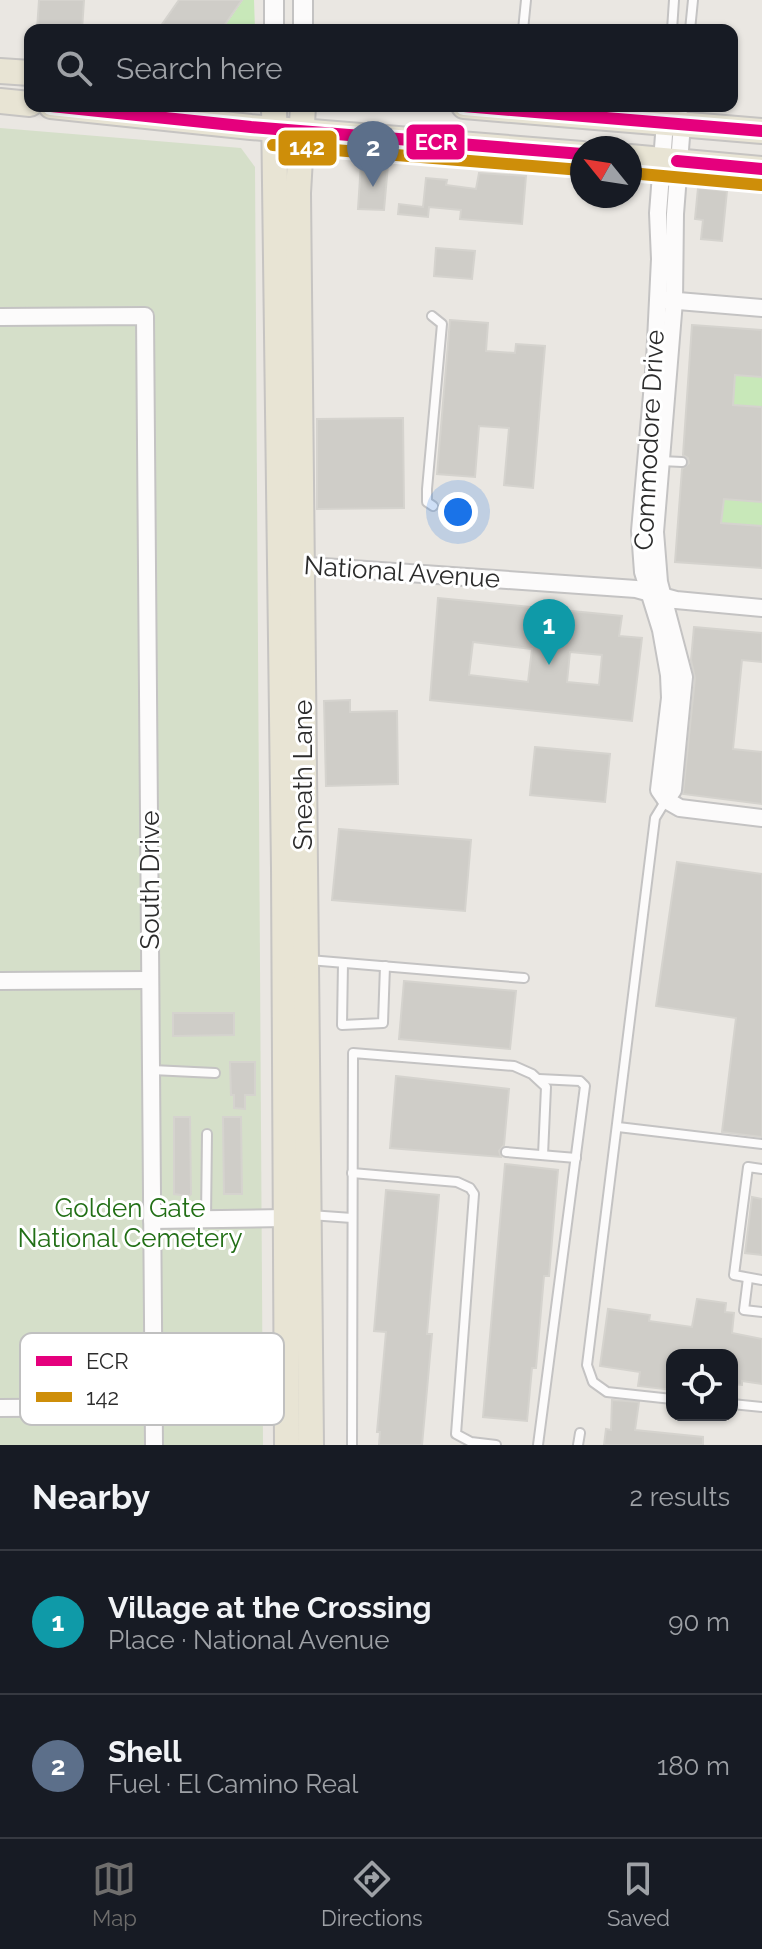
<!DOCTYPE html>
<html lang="en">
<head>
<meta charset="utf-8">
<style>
	body { margin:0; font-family:Raleway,sans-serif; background:#20242c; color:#f1f3f6 }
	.controls { position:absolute; right:24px; bottom:24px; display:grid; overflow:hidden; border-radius:16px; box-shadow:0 2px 6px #0004 }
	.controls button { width:72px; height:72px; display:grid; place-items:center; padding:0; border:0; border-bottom:2px solid #363941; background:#171b24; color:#f1f3f6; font:40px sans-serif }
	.compass { position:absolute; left:570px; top:136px; width:72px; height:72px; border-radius:50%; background:#171b24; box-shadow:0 2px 6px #0004; rotate:300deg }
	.you { position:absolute; left:458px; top:512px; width:28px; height:28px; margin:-20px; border:6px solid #fff; border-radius:50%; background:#1a73e8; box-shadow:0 0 0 12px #1a73e833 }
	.badge { display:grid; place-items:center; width:52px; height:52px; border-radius:50%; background:#6e6d6c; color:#fff; font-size:26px; font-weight:700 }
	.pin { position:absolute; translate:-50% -66px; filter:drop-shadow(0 2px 4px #0008) }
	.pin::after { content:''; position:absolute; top:42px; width:28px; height:24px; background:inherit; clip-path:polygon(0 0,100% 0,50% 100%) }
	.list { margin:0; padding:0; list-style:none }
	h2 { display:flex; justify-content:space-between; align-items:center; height:104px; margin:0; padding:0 32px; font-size:34px }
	h2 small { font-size:26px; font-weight:400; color:#9ea1a6 }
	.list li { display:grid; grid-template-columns:52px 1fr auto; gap:24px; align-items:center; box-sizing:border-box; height:144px; padding:0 32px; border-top:2px solid #363941 }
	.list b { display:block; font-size:30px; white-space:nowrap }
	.list p { margin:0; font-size:26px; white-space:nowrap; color:#9ea1a6 }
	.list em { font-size:26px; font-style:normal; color:#9ea1a6 }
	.icon { flex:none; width:44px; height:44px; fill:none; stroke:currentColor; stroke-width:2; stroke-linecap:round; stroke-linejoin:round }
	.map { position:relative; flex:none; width:762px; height:1445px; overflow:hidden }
	.search { position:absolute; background:#171b24; box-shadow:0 2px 6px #0004; left:24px; right:24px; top:24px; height:88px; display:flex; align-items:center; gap:20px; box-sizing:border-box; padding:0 28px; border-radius:16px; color:#9ea1a6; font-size:30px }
	.sheet { height:392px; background:#171b24 }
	nav { display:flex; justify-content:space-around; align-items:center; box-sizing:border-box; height:112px; border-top:2px solid #363941; background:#171b24; font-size:22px; color:#9ea1a6 }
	nav a { display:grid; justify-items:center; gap:4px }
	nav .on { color:#6e6d6c }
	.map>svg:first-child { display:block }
	.green { fill:#c8e8b9 }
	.cemetery { fill:#d5dfc9 }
	.building { fill:#cfcdc8; stroke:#d5d3ce; stroke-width:2; fill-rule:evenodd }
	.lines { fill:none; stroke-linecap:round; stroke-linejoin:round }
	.service-casing { stroke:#c4c3c3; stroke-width:12 }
	.minor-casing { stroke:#c4c3c3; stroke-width:20 }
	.tertiary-casing { stroke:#c4c3c3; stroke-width:22 }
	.primary-casing { stroke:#c6c4c2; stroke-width:28 }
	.service { stroke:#fcfbfb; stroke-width:8 }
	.minor { stroke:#fcfbfb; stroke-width:16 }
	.tertiary { stroke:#fcfbfb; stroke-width:18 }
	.primary { stroke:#e8e4d4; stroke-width:24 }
	.bus-1-casing { stroke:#fff; stroke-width:18 }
	.bus-2-casing { stroke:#fff; stroke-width:18 }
	.bus-1 { stroke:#e5007d; stroke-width:12 }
	.bus-2 { stroke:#ce8e09; stroke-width:12 }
	.labels { text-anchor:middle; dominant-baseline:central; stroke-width:6; stroke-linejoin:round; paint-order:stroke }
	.street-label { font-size:26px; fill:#2c2c2c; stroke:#fff }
	.park-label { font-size:26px; fill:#226f16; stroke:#fff }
	.key { fill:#fff; stroke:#c0c0c0; stroke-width:2 }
	.key-label { font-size:22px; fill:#2c2c2c }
	.line-badge { stroke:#fff; stroke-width:3 }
	.badge-label { font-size:22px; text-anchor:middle; font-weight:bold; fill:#fff }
</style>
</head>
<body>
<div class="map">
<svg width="762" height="1445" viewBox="0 0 762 1445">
	<rect width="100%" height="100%" fill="#eae7e2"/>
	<!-- green -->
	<g class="green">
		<path d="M243,0H254L255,30H222Z"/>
		<path d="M735,375L762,377V407L733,405Z"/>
		<path d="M724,499L762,502V526L721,523Z"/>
	</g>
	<!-- cemetery -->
	<path class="cemetery" d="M0,128L241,148L255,167L263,1445H0Z"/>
	<!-- building -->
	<g class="building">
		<path d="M39,0H84L82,30H37Z"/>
		<path d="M179,0H242L221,30H158Z"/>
		<path d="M361,163L388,165L384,210L358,209Z"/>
		<path d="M479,173L526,176L522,224L460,219L461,210L429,207L428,217L398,214L399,204L423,207L426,178L447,180L446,185L476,189Z"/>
		<path d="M698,188L727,191L722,241L701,239L703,220L695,219Z"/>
		<path d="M436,248L475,251L472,279L434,276Z"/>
		<path d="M450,320L488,323L486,351L515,353L516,344L545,346L533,488L504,485L509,428L479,426L475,477L437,474Z"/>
		<path d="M692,325L762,330V377L735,375L733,405L762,407V502L724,499L721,523L762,526V568L675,562L682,469L689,463L688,458L683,455Z"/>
		<path d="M403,418L404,508L317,509V419Z"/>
		<path d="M438,598L622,616L619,636L642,638L632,721L430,700ZM473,642L532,649L528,682L469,675ZM570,652L602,655L599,685L567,682Z"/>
		<path d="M694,627L762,633V662L742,660L733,749L762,752V804L683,794L695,678L691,660Z"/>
		<path d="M350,700V712L397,711L398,784L326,786L324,701Z"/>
		<path d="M535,747L610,754L605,802L530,795Z"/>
		<path d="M339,829L471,840L465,911L332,900Z"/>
		<path d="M677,862L762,874V1137L722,1132L736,1018L656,1006Z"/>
		<path d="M404,981L516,991L510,1049L399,1039Z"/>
		<path d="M173,1013H234V1035L173,1036Z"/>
		<path d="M230,1062H255V1095H245V1109L234,1108V1095H231Z"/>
		<path d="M396,1076L509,1089L504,1145L499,1151L501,1157L390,1148Z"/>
		<path d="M174,1117H190L191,1194L189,1196L174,1194Z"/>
		<path d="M223,1117H241L242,1194H224Z"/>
		<path d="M505,1164L558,1170L549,1276H544L536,1368H532L527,1421L483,1417Z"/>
		<path d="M386,1190L439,1195L427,1334H432L422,1445H379L380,1432H377L386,1332L374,1331Z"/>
		<path d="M752,1197L762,1199V1255L745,1253Z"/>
		<path d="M697,1299L726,1303L725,1312L734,1313L732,1333L762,1339V1384L742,1381V1385L732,1384V1355H672V1390L638,1386L640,1372L600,1366L608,1309L650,1315L649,1321L692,1327Z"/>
		<path d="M612,1400L639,1402L635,1430L703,1437V1445H604L606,1429L611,1430Z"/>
	</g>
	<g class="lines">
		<!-- service casing -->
		<g class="service-casing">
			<g id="service">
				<path d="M523,30L526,0"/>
				<path d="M672,30L674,0"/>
				<path d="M690,30L693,0"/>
				<path d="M682,123L683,106"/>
				<path d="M432,316L442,324L427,489V502L433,506"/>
				<path d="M661,461L682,462"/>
				<path d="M666,800L655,818L587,1365L593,1382L607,1392L672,1399"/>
				<path d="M309,960L524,978"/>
				<path d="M343,963L342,1025L383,1023L385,966"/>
				<path d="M152,1070L215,1073"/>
				<path d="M618,1127L762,1144"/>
				<path d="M506,1152L576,1158"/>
				<path d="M762,1169L748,1167L734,1275L762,1280"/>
				<path d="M352,1173L457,1182L470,1188L474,1194L456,1434L471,1442L496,1445"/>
				<path d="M310,1215L352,1218"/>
				<path d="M206,1219L207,1134"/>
				<path d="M748,1278L744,1310L762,1312"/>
				<path d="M732,1404L762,1407"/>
				<path d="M352,1445L353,1053L514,1066L532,1074L546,1087L543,1155"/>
				<path d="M538,1445L585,1086L580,1081L539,1079"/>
				<path d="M578,1445L580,1433"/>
			</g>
		</g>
		<!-- minor casing -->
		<g class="minor-casing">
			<g id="minor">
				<path d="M665,122L658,213L660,259L655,361L640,531L643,572L661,630L669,675L670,698L659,790L666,800L680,808L762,818"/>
				<path d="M666,300L762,308"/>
				<path d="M0,317L145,316L154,1445"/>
				<path d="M295,565L636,589L676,600L762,608"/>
				<path d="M666,800L673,790L684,677L659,582L655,532L674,301L675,214L682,124"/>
				<path d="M0,981L150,980"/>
				<path d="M152,1220L285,1218"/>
				<path d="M0,1408L153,1407"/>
			</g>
		</g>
		<!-- tertiary casing -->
		<g class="tertiary-casing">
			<g id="tertiary">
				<path d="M274,0V30"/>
				<path d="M303,0V30"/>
			</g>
		</g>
		<!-- primary casing -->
		<g class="primary-casing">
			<g id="primary">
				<path d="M0,71L30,73"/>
				<path d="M0,101L30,104"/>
				<path d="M51,106L251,127L582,154"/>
				<path d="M274,106L284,868L287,1445"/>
				<path d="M303,106L298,193L311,1445"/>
				<path d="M464,106L762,131"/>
				<path d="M630,157L762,169"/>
			</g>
		</g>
		<!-- service -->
		<use href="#service" class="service"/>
		<!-- minor -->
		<use href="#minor" class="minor"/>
		<!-- tertiary -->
		<use href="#tertiary" class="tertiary"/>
		<!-- primary -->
		<use href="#primary" class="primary"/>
		<!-- bus-1 casing -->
		<g class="bus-1-casing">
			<g id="bus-1">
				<path d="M51,106L251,127L582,154"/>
				<path d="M464,106L762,131"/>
				<path d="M677,161L762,169"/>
			</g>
		</g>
		<!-- bus-2 casing -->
		<g class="bus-2-casing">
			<g id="bus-2">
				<path d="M273,145L581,170"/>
				<path d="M630,173L761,185"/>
			</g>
		</g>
		<!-- bus-1 -->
		<use href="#bus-1" class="bus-1"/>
		<!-- bus-2 -->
		<use href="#bus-2" class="bus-2"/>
	</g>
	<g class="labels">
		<!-- street labels -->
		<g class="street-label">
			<text transform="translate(649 440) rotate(-87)">Commodore Drive</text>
			<text transform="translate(402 572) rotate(4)">National Avenue</text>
			<text transform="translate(303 775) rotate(-90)">Sneath Lane</text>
			<text transform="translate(150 880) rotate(-90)">South Drive</text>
		</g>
		<!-- park labels -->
		<g class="park-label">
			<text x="130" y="1208">Golden Gate<tspan x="130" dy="30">National Cemetery</tspan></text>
		</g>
	</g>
	<!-- legend -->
	<rect x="20" y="1333" width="264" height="92" rx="12" class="key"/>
	<rect x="36" y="1356" width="36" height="10" fill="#e5007d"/>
	<rect x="36" y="1392" width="36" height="10" fill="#ce8e09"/>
	<g class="key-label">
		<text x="86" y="1369">ECR</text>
		<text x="86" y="1405">142</text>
	</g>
	<g class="line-badge">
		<rect x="405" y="123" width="61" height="38" rx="8" fill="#e5007d"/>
		<rect x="277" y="129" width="61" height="38" rx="8" fill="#ce8e09"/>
	</g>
	<g class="badge-label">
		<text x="436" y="150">ECR</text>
		<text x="307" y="155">142</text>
	</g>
</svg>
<div class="controls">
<button><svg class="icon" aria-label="locate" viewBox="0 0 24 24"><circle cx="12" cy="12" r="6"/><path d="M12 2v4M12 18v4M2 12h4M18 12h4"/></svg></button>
</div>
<svg class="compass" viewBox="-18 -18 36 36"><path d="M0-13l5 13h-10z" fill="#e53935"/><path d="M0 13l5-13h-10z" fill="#9ea1a6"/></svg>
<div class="you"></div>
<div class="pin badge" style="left:549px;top:665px;background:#0f9aa8">1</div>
<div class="pin badge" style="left:373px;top:187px;background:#5c6f8a">2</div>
<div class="search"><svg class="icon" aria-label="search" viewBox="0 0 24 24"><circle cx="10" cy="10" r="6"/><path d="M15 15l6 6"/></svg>Search here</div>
</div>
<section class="sheet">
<h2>Nearby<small>2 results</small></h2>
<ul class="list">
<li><span class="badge" style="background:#0f9aa8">1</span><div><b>Village at the Crossing</b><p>Place · National Avenue</p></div><em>90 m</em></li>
<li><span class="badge" style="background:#5c6f8a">2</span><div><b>Shell</b><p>Fuel · El Camino Real</p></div><em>180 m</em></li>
</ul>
</section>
<nav>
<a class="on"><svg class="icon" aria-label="map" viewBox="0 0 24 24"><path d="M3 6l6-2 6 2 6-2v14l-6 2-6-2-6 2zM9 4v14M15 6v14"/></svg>Map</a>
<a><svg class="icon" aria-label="directions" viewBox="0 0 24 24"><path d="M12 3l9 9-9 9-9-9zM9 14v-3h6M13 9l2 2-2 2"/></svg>Directions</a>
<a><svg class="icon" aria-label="saved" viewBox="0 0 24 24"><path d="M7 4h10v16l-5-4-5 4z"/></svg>Saved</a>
</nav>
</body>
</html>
